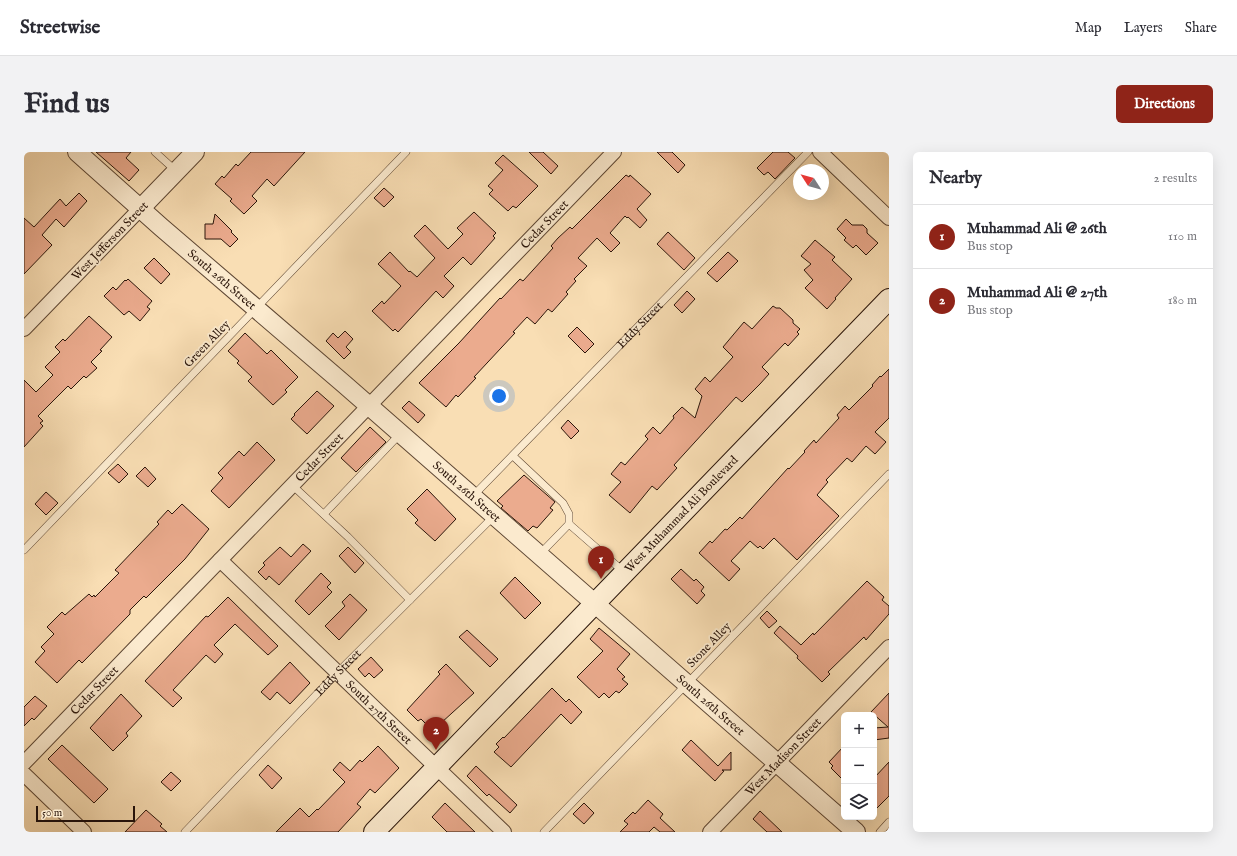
<!DOCTYPE html>
<html lang="en">
<head>
<meta charset="utf-8">
<style>
	body { margin:0; font-family:"IM FELL English",serif; background:#f2f2f3; color:#2b2b33 }
	.controls { position:absolute; right:12px; bottom:12px; display:grid; overflow:hidden; border-radius:6px; box-shadow:0 4px 16px #0002 }
	.controls button { width:36px; height:36px; display:grid; place-items:center; padding:0; border:0; border-bottom:1px solid #e1e1e2; background:#fff; color:#2b2b33; font:20px sans-serif }
	.compass { position:absolute; left:769px; top:12px; width:36px; height:36px; border-radius:50%; background:#fff; box-shadow:0 4px 16px #0002; rotate:306deg }
	.scale { position:absolute; left:12px; bottom:10px; width:99px; box-sizing:border-box; padding-left:4px; border:2px solid #2a150a; border-top:0; font-size:11px; line-height:14px; white-space:nowrap; color:#2a150a; -webkit-text-stroke:3px #fbeace; paint-order:stroke }
	.you { position:absolute; left:475px; top:244px; width:14px; height:14px; margin:-10px; border:3px solid #fff; border-radius:50%; background:#1a73e8; box-shadow:0 0 0 6px #1a73e833 }
	.badge { display:grid; place-items:center; width:26px; height:26px; border-radius:50%; background:#8f2418; color:#fff; font-size:13px; font-weight:700 }
	.pin { position:absolute; translate:-50% -33px; filter:drop-shadow(0 1px 2px #0008) }
	.pin::after { content:''; position:absolute; top:21px; width:14px; height:12px; background:inherit; clip-path:polygon(0 0,100% 0,50% 100%) }
	.list { margin:0; padding:0; list-style:none }
	h2 { display:flex; justify-content:space-between; align-items:center; height:52px; margin:0; padding:0 16px; font-size:17px }
	h2 small { font-size:13px; font-weight:400; color:#7c7c81 }
	.list li { display:grid; grid-template-columns:26px 1fr auto; gap:12px; align-items:center; box-sizing:border-box; height:64px; padding:0 16px; border-top:1px solid #e1e1e2 }
	.list b { display:block; font-size:15px; white-space:nowrap }
	.list p { margin:0; font-size:13px; white-space:nowrap; color:#7c7c81 }
	.list em { font-size:13px; font-style:normal; color:#7c7c81 }
	.icon { flex:none; width:22px; height:22px; fill:none; stroke:currentColor; stroke-width:2; stroke-linecap:round; stroke-linejoin:round }
	.map { position:relative; flex:none; width:865px; height:680px; overflow:hidden; border-radius:6px }
	header { display:flex; align-items:center; gap:24px; box-sizing:border-box; height:56px; padding:0 20px; background:#fff; border-bottom:1px solid #e1e1e2 }
	header strong { font-size:19px }
	nav { display:flex; gap:22px; margin-inline-start:auto; font-size:14px }
	.intro { display:flex; align-items:center; justify-content:space-between; box-sizing:border-box; height:96px; padding:0 24px }
	h1 { margin:0; font-size:28px }
	.button { padding:10px 18px; border-radius:6px; background:#8f2418; color:#fff; font-size:14px; font-weight:700 }
	main { display:flex; gap:24px; padding:0 24px }
	aside { flex:1; background:#fff; border-radius:6px; box-shadow:0 4px 16px #0002 }
	.map>svg:first-child { display:block }
	.building { fill:#ebab8e; stroke:#2a150a }
	.lines { fill:none; stroke-linecap:round; stroke-linejoin:round }
	.service-casing { stroke:#5e4734; stroke-width:8 }
	.minor-casing { stroke:#5e4734; stroke-width:16 }
	.tertiary-casing { stroke:#5e4734; stroke-width:20 }
	.secondary-casing { stroke:#2a150a; stroke-width:22 }
	.service { stroke:#fbeace; stroke-width:7 }
	.minor { stroke:#fbeace; stroke-width:14 }
	.tertiary { stroke:#fbeace; stroke-width:18 }
	.secondary { stroke:#fbeace; stroke-width:20 }
	.labels { text-anchor:middle; dominant-baseline:central; stroke-width:3.5; stroke-linejoin:round; paint-order:stroke }
	.street-label { font-size:12px; fill:#2a150a; stroke:#fbeace }
</style>
</head>
<body>
<header>
<strong>Streetwise</strong>
<nav><a>Map</a><a>Layers</a><a>Share</a></nav>
</header>
<div class="intro"><h1>Find us</h1><a class="button">Directions</a></div>
<main>
<div class="map">
<svg width="865" height="680" viewBox="0 0 865 680">
	<rect width="100%" height="100%" fill="#f9deb4"/>
	<filter id="stains"><feTurbulence type="fractalNoise" baseFrequency=".005" numOctaves="4"/><feColorMatrix values="0 0 0 0 .2 0 0 0 0 .09 0 0 0 0 .02 0 0 0 .5 -.17"/></filter>
	<radialGradient id="worn" r=".72"><stop offset=".6" stop-color="#630" stop-opacity="0"/><stop offset="1" stop-color="#630" stop-opacity=".3"/></radialGradient>
	<!-- building -->
	<g class="building">
		<path d="M72,0H107L102,6L115,18L105,29Z"/>
		<path d="M227,0H281L250,34L243,27L228,44L233,49L220,62L206,49L208,47L191,32L198,24L200,26L212,12L214,14Z"/>
		<path d="M505,0H519L534,14L527,22Z"/>
		<path d="M633,0H648L661,13L654,21Z"/>
		<path d="M749,0H764L771,6L751,27L744,20L740,23L733,16Z"/>
		<path d="M479,3L514,34L492,56L489,54L484,59L465,42L469,38L464,34L479,18L471,11Z"/>
		<path d="M602,23L605,25L606,23L627,42L613,57L623,68L616,76L604,65L603,66L601,64L586,81L596,91L587,100L573,86L554,106L563,114L550,127L552,129L542,140L544,142L528,160L524,157L511,172L503,165L489,180L491,181L450,225L452,226L434,245L432,243L422,255L395,231L435,191L476,146L477,147L496,127L499,129L529,96L527,94L534,86L546,75L548,77Z"/>
		<path d="M360,36L370,45L360,55L350,46Z"/>
		<path d="M55,41L63,49L40,75L32,67L18,83L28,93L0,122V66L10,75L36,47L42,54Z"/>
		<path d="M450,60L472,81L469,84L471,86L447,113L439,105L420,124L430,134L419,146L412,139L374,180L371,177L369,179L348,159L358,149L360,152L377,134L354,112L366,100L385,120L386,119L393,125L411,106L390,84L401,73L424,97L439,82L433,76Z"/>
		<path d="M191,62L208,79L207,80L214,87L206,95L197,87H181V72H189Z"/>
		<path d="M822,67L828,73H839L843,77V81L854,91L842,103L832,93L829,96L820,88L822,86L813,77Z"/>
		<path d="M644,80L671,106L660,118L633,92Z"/>
		<path d="M791,88L811,105L808,108L828,127L811,146L812,147L803,157L781,136L789,128L780,118L787,112L777,104Z"/>
		<path d="M704,100L714,109L693,130L683,121Z"/>
		<path d="M130,106L146,122L137,132L120,116Z"/>
		<path d="M104,127L128,149L123,155L126,157L116,169L105,159L100,163L80,144L89,135L92,138L101,128L102,129Z"/>
		<path d="M663,139L671,147L658,161L650,153Z"/>
		<path d="M749,154L752,156H756L769,168V171L776,177L773,180L775,182L764,194L761,191L738,215L745,222L736,232L718,250L712,245L650,313L653,316L633,338L628,334L606,361L585,343L597,330L587,322L597,310L601,313L624,287L621,284L629,275L636,282L650,266L649,264L658,255L671,266L678,244L671,237L681,225L686,230L709,205L699,195L720,170L728,177Z"/>
		<path d="M65,164L88,185L76,198L78,199L67,210L73,216L62,226L60,224L47,237L44,234L14,264L19,269L16,271L19,274L0,295V228L12,240L29,223L21,215L36,200L31,195L39,187L41,189Z"/>
		<path d="M553,175L570,192L561,201L544,184Z"/>
		<path d="M321,179L329,187L322,195L327,200L320,207L302,189L309,181L314,186Z"/>
		<path d="M221,181L243,202L247,198L274,225L261,238L263,240L249,253L224,229L228,225L213,211L215,209L204,199Z"/>
		<path d="M865,217V266L851,280L862,290L851,302L842,294L828,310L823,306L802,328L804,330L793,343L815,364L773,408L750,386L739,397L736,394L734,396L726,389L707,409L716,417L705,429L675,401L686,389L688,391L701,377L703,378L716,365L718,367L764,316L765,317L781,300L780,299L790,288L792,291L815,266L813,263L821,254L825,258L849,234L848,233L856,224L857,225Z"/>
		<path d="M293,239L310,254L283,282L267,267L271,263L270,262Z"/>
		<path d="M385,249L401,263L394,271L378,256Z"/>
		<path d="M544,268L555,279L547,287L537,276Z"/>
		<path d="M346,275L362,290L332,320L317,306Z"/>
		<path d="M233,290L251,308L205,356L187,339L199,326L194,321L215,299L220,304Z"/>
		<path d="M94,312L104,322L95,331L84,321Z"/>
		<path d="M121,315L132,327L124,335L112,324Z"/>
		<path d="M500,323L531,350L526,356L529,358L513,376L509,374L504,379L477,356L479,354L473,349Z"/>
		<path d="M403,337L432,367L411,389L391,371L394,368L383,357Z"/>
		<path d="M22,340L34,351L22,363L11,352Z"/>
		<path d="M158,352L185,377L161,407L122,446L120,444L106,458V462L58,511L55,508L33,531L11,510L21,499L17,495L30,482L23,475L38,460L41,463L65,442L68,445L70,443L71,445L95,421L91,418L135,372L133,370L144,358L148,362Z"/>
		<path d="M279,392L287,399L255,433L245,424L242,428L234,420L241,413L239,411L256,395L267,405Z"/>
		<path d="M324,395L340,411L331,421L315,404Z"/>
		<path d="M657,417L670,429L672,427L680,435L677,439L681,443L673,452L647,427Z"/>
		<path d="M297,421L307,431L303,435L308,440L285,463L271,449Z"/>
		<path d="M491,425L517,451L501,467L476,441Z"/>
		<path d="M843,429L860,445L858,448L865,454V462L842,488L840,485L804,520L806,522L798,530L773,506L774,504L750,481L756,474L777,493L789,481L790,483Z"/>
		<path d="M326,442L343,458L315,488L301,474L321,454L318,450Z"/>
		<path d="M204,445L254,494L244,503L211,472L190,493L199,502L191,511L182,503L149,538L158,546L149,555L121,529L182,464L184,465Z"/>
		<path d="M743,459L753,469L745,476L736,466Z"/>
		<path d="M575,476L606,502L593,517L601,525L598,527L604,532L595,541L592,539L585,546L580,541L575,546L553,525L579,499L566,487Z"/>
		<path d="M443,478L474,507L466,515L435,485Z"/>
		<path d="M347,505L359,518L350,526L345,521L341,525L334,517Z"/>
		<path d="M266,510L286,531L266,552L253,540L246,548L237,540Z"/>
		<path d="M422,512L450,541L417,571L410,580L397,567L394,569L383,558L416,522L414,520Z"/>
		<path d="M528,536L542,550L545,547L558,560L547,572L537,562L487,615L470,600L475,595L472,592L479,585L480,586Z"/>
		<path d="M865,541V586L850,588V576L864,575L847,560Z"/>
		<path d="M97,542L118,564L102,581L104,584L89,599L66,576Z"/>
		<path d="M11,544L23,554L10,568L8,566L0,574V555Z"/>
		<path d="M667,588L694,614L707,600V618H698L700,619L691,629L658,598Z"/>
		<path d="M38,593L84,637L70,651L24,607Z"/>
		<path d="M354,594L375,616L351,641L346,637L333,652L337,655L314,680H252L276,656L285,665L293,657L294,658L321,630L309,618L316,610L326,619L336,608L338,610Z"/>
		<path d="M820,594V629L807,616L809,614L805,610Z"/>
		<path d="M865,610V644L850,659V626Z"/>
		<path d="M244,613L258,626L248,637L235,623Z"/>
		<path d="M452,614L493,653L486,661L465,642L463,644L443,624Z"/>
		<path d="M147,620L157,629L147,639L137,630Z"/>
		<path d="M624,648L639,662L636,666L651,680H636L630,675L625,680H596L604,672L600,669L609,660L611,662Z"/>
		<path d="M421,651L451,680H423L408,665Z"/>
		<path d="M560,651L570,661L560,672L549,662Z"/>
		<path d="M122,658L138,672L136,674L143,680H101Z"/>
		<path d="M736,659L758,680H743L729,667Z"/>
	</g>
	<g class="lines">
		<!-- service casing -->
		<g class="service-casing">
			<g id="service">
				<path d="M131,0L152,19"/>
				<path d="M489,304L539,351L545,362V372L515,403"/>
				<path d="M268,333L324,385L386,448"/>
				<path id="s1" d="M449,344L784,0"/>
				<path d="M300,362L376,282"/>
				<path d="M545,372L600,420"/>
				<path d="M0,398L382,0"/>
				<path id="s2" d="M161,680L313,521L470,364"/>
				<path d="M520,680L865,322"/>
				<path d="M856,680L865,670"/>
			</g>
		</g>
		<!-- minor casing -->
		<g class="minor-casing">
			<g id="minor">
				<path d="M796,0L865,66"/>
				<path d="M0,177L117,56"/>
				<path id="s3" d="M196,408L480,680"/>
				<path id="s4" d="M0,611L590,0"/>
				<path d="M0,622L60,680"/>
				<path id="s5" d="M686,680L865,495"/>
			</g>
		</g>
		<!-- tertiary casing -->
		<g class="tertiary-casing">
			<g id="tertiary">
				<path id="s6" d="M53,0L137,75L320,232L832,680"/>
				<path d="M117,56L171,0"/>
			</g>
		</g>
		<!-- secondary casing -->
		<g class="secondary-casing">
			<g id="secondary">
				<path id="s7" d="M350,680L865,147"/>
			</g>
		</g>
		<!-- service -->
		<use href="#service" class="service"/>
		<!-- minor -->
		<use href="#minor" class="minor"/>
		<!-- tertiary -->
		<use href="#tertiary" class="tertiary"/>
		<!-- secondary -->
		<use href="#secondary" class="secondary"/>
	</g>
	<g class="labels">
		<!-- street labels -->
		<g class="street-label">
			<text stroke="none"><textPath href="#s4" startOffset="749">Cedar Street</textPath></text>
			<text transform="translate(86 89) rotate(-46)">West Jefferson Street</text>
			<text stroke="none"><textPath href="#s6" startOffset="193">South 26th Street</textPath></text>
			<text stroke="none"><textPath href="#s1" startOffset="239">Eddy Street</textPath></text>
			<text transform="translate(183 192) rotate(-46)">Green Alley</text>
			<text stroke="none"><textPath href="#s4" startOffset="425">Cedar Street</textPath></text>
			<text stroke="none"><textPath href="#s6" startOffset="517">South 26th Street</textPath></text>
			<text stroke="none"><textPath href="#s7" startOffset="442">West Muhammad Ali Boulevard</textPath></text>
			<text transform="translate(685 493) rotate(-46)">Stone Alley</text>
			<text stroke="none"><textPath href="#s2" startOffset="221">Eddy Street</textPath></text>
			<text stroke="none"><textPath href="#s4" startOffset="101">Cedar Street</textPath></text>
			<text stroke="none"><textPath href="#s6" startOffset="841">South 26th Street</textPath></text>
			<text stroke="none"><textPath href="#s3" startOffset="220">South 27th Street</textPath></text>
			<text stroke="none"><textPath href="#s5" startOffset="105">West Madison Street</textPath></text>
		</g>
	</g>
	<rect width="100%" height="100%" filter="url(#stains)"/>
	<rect width="100%" height="100%" fill="url(#worn)"/>
</svg>
<div class="controls">
<button>+</button>
<button>−</button>
<button><svg class="icon" aria-label="layers" viewBox="0 0 24 24"><path d="M12 4l9 5-9 5-9-5zM3 14l9 5 9-5"/></svg></button>
</div>
<svg class="compass" viewBox="-18 -18 36 36"><path d="M0-13l5 13h-10z" fill="#e53935"/><path d="M0 13l5-13h-10z" fill="#7c7c81"/></svg>
<div class="scale">50 m</div>
<div class="you"></div>
<div class="pin badge" style="left:577px;top:427px">1</div>
<div class="pin badge" style="left:412px;top:598px">2</div>
</div>
<aside>
<h2>Nearby<small>2 results</small></h2>
<ul class="list">
<li><span class="badge">1</span><div><b>Muhammad Ali @ 26th</b><p>Bus stop</p></div><em>110 m</em></li>
<li><span class="badge">2</span><div><b>Muhammad Ali @ 27th</b><p>Bus stop</p></div><em>180 m</em></li>
</ul>
</aside>
</main>
</body>
</html>
